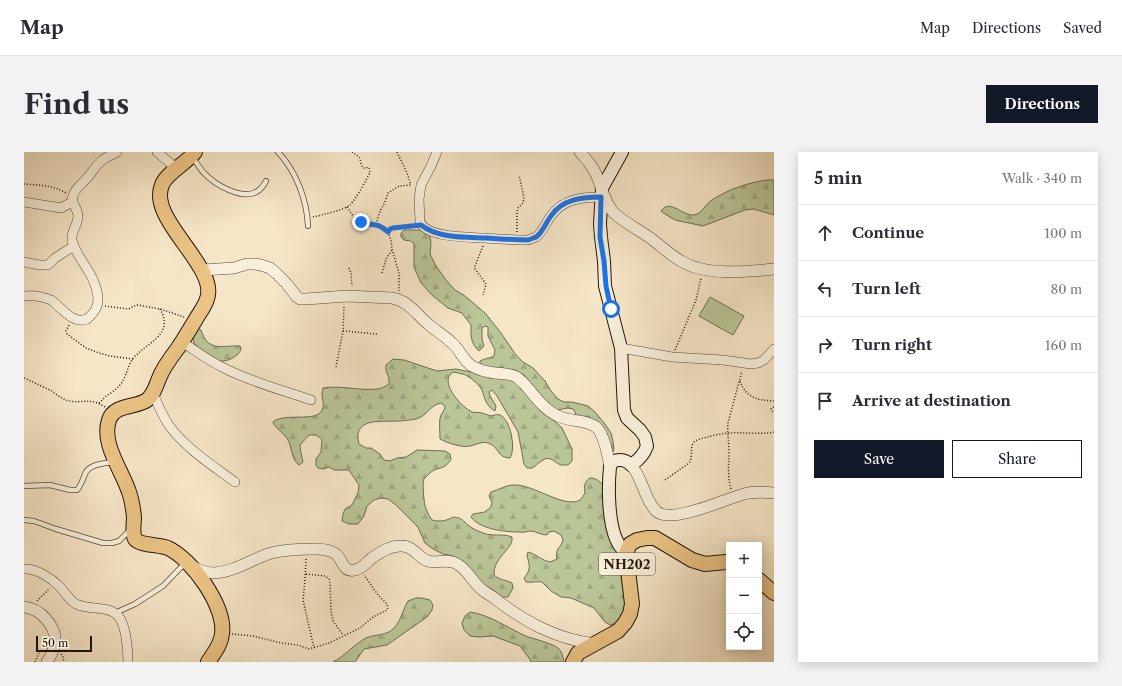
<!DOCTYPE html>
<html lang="en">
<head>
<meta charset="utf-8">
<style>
	body { margin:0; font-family:"Libre Caslon Text",serif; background:#f2f2f3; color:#2b2b33 }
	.controls { position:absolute; right:12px; bottom:12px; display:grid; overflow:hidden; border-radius:0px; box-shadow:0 2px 10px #0003 }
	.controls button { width:36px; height:36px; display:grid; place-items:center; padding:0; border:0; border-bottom:1px solid #e1e1e2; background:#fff; color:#2b2b33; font:20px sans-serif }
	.scale { position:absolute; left:12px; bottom:10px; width:56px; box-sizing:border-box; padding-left:4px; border:2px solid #22140b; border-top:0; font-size:11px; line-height:14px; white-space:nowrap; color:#22140b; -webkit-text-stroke:3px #f9efdb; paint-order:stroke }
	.stop { position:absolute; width:12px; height:12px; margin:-9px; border:3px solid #1a73e8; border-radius:50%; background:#fff }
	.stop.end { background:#1a73e8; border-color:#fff; box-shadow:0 1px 4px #0008 }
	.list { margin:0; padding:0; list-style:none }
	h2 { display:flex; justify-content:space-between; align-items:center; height:52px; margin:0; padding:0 16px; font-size:17px }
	h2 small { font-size:13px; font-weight:400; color:#7c7c81 }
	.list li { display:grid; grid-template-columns:26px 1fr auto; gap:12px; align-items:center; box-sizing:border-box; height:56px; padding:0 16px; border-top:1px solid #e1e1e2 }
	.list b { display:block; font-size:15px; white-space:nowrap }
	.list em { font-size:13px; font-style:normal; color:#7c7c81 }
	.actions { display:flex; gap:8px; padding:12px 16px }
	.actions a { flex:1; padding:9px 0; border:1px solid #111827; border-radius:0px; text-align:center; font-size:14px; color:#111827 }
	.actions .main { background:#111827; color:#fff }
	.icon { flex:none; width:22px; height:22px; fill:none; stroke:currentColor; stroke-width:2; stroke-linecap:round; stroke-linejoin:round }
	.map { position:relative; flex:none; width:750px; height:510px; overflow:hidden; border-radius:0px }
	header { display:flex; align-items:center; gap:24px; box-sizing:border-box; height:56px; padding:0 20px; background:#fff; border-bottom:1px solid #e1e1e2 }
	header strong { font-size:19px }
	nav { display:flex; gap:22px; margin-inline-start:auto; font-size:14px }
	.intro { display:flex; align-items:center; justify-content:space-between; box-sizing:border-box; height:96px; padding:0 24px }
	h1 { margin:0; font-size:28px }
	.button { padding:10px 18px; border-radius:0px; background:#111827; color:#fff; font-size:14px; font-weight:700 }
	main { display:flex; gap:24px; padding:0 24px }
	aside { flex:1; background:#fff; border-radius:0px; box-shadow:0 2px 10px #0003 }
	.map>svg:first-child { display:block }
	.grass { fill:#bac698; stroke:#6e6d52 }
	.forest { fill:url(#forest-firs); stroke:#6e6d52 }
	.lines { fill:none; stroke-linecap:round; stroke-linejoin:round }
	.service-casing { stroke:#57483a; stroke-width:6 }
	.minor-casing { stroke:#57483a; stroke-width:10 }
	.tertiary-casing { stroke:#57483a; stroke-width:12 }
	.secondary-casing { stroke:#22140b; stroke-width:14 }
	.primary-casing { stroke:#22140b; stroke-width:16 }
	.trunk-casing { stroke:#22140b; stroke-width:16 }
	.path { stroke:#22140b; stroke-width:1.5; stroke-dasharray:1 2; stroke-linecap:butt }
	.service { stroke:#f9efdb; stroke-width:4.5 }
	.minor { stroke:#f9efdb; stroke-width:9 }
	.tertiary { stroke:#f9efdb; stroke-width:11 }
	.secondary { stroke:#f9efdb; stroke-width:12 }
	.primary { stroke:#ebc384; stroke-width:14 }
	.trunk { stroke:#ebc384; stroke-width:14 }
	.route { stroke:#1a73e8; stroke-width:5 }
	.labels { text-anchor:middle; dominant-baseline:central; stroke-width:4; stroke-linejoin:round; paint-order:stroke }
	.shield { fill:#f9efdb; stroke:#625649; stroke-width:1 }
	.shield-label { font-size:13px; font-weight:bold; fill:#22140b }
</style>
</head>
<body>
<header>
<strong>Map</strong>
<nav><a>Map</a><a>Directions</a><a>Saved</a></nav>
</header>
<div class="intro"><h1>Find us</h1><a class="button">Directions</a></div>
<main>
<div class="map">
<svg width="750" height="510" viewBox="0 0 750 510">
	<defs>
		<pattern id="forest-firs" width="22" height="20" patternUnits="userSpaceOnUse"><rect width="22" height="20" fill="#bac698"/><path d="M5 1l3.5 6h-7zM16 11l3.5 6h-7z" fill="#a0a982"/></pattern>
	</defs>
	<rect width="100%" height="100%" fill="#f6e6c8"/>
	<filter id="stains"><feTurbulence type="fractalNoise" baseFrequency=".005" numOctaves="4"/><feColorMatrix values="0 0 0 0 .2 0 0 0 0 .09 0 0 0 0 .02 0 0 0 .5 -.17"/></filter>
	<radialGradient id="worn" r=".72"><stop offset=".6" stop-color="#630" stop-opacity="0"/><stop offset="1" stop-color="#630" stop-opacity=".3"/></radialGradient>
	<!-- grass -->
	<path class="grass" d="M686,145L720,164L709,183L675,164Z"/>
	<!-- forest -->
	<g class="forest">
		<path d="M743,28H750V63L730,57L721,58L679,74L651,68L641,62L637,59C646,46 658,64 670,63C679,61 681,52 688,48C705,37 723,31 743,28Z"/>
		<path d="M380,78H396L403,81L406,85L407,90L406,102L412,114L422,128L431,138L441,144L461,161L477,181L492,203L499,210L509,216L521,229L527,239L534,247L540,250H548L564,254L571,260L581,272L587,281L589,289L590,298L589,300L587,299L568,267L564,264L556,265L552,264L551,260L549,257L544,256L533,258L521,248L500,223L491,218L477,216H465L456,213V209C461,206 465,207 470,204L471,198L464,184V175L461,174L458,176V187L460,194L455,199C446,191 447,183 447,173L438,161L424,156L409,144L397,131L390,115V92L387,89L380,88L377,85V81Z"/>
		<path d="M173,177L177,178C178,181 179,184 181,187C189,199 204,193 216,194L217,197C215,204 204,210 196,209C191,209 173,196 170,191C169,188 169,185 169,182Z"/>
		<path d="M369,207L380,208L413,219L432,217L491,229L526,265L538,276L548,297V309L544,313C543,313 539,313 537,313C531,311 526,303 519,308C515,310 512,314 508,316H503L500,312L494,280L473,244L468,238L465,240L466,244L472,254L471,259C462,254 461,247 458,238C455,232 445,224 439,222C436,221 432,221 429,220C414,229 437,255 448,260C451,261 455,260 458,261C461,262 464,263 467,264C470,263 473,262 476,263C487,268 492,297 486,306C473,306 475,294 464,291C458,289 452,293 446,294C439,296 423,291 416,287C416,280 415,273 416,266C417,261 421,259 421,254L417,251C404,254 405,263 392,267C386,268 379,269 373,269C357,270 328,265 335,292L342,296H347L356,302L360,308L366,309L373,306L382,305L393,298L421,299L426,302L427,307C420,319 415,314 407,320C405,322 402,325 400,327C398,330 400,349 401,354C403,360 405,364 408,368C415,370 423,369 429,365C439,366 438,368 445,374C449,377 454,379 459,381C468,385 479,381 488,385C490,397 469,405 470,423C475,428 482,428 488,431L489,436L484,445H478L469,438L455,429L437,409L429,404L419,402L409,397L401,391L394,375L372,353L364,347L357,346L350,348L343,354L340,364L334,372H325L318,369L319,362L321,357L328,353L334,341L335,333L325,318H310L305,315L299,317L294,316L292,313V307L297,300L298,287L292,283H285L276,293C276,299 278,304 279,310L275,313C268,308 268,298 265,290C261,281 251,277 249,270C260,260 293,271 298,258C301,252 298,248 298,242C298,240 299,238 299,236C317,233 335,239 354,237C358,236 362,234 365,232C366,223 361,222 362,213Z"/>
		<path d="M566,326C572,326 575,329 579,333L592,397L596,405L602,458L593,471L586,473L581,470L570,456L547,446L537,445L527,439L518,430C512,429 508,431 502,430L500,426C507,418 506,413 503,404L504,400C514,403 517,408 526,410L533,407C531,394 537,397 539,388L537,383L530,379L525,380L523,383C517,383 513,380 508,379C503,379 499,381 495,380C481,380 455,377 447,365L449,362L461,360L467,355L468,350L465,344L467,340C474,338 482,333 490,333C509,332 541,357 556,348C558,346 560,343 561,341C560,334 560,330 566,326Z"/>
		<path d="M392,446H397L406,448L409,453L408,458L403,465L363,493L340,497L331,510H309C321,504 329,493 342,486C351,482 363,484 370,476C377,469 379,457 384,449Z"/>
		<path d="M446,460C467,463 485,477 504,485C511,487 529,492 534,496C538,499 539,505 540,510H507L505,506L496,494L469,484L455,485L446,484L440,478L438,471L441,464Z"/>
	</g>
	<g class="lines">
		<!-- service casing -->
		<g class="service-casing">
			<g id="service">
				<path d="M254,0C272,19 283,48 284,74"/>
				<path d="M169,6C173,11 176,17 180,21C191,33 219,49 234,39C238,36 240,33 242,29"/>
				<path d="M0,334L26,333L46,338H53C58,332 59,326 62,320C67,312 81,311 90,310"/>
				<path d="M0,368L10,369L32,377L79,391H88L95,389L106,378"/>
				<path d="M91,461L111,452L139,434L162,410"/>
			</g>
		</g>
		<!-- minor casing -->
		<g class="minor-casing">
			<g id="minor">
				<path d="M133,0L153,17"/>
				<path d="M413,0L407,14L397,33L395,47L396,70C403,86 445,85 460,86C475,87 489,88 504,88C506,87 510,86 512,85C519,80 522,70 527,64C538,47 559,45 577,45"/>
				<path d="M0,50L37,56L48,50"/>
				<path d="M0,110L15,113H24L31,106L50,94"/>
				<path d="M0,144C9,143 18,144 27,148C37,155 49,173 63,167C66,165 69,161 71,158C79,146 69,126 62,115C57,107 50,98 48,88C47,79 54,73 54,64C54,56 45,50 50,41C53,35 60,30 64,25C69,19 73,11 80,7C84,4 89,3 93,0"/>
				<path d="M158,190C172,199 185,209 200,216C227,230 258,238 287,248"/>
				<path d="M597,196L648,205L699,208L727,212L734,211L740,208L750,197"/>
				<path d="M129,241C133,251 138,262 144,272C160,295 189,314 211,330"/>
				<path d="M0,417C12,416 27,426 35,434C41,440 45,448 52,452C65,459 85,452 95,465C102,474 104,498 104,510"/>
			</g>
		</g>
		<!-- tertiary casing -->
		<g class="tertiary-casing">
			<g id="tertiary">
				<path d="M556,0C562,7 568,13 572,22C578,35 580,50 590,61C598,69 615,78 625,85C636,93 645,102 657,109C681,124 722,120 750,117"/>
				<path d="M179,118L210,116L223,112H230L237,113L246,116L253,122L262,131L273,145L276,147H282L323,144L368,146C385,149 392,162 404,172C412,179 421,184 428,191C436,197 439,209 448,214C455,218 463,220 471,221C478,222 486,221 492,225C496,227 500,232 503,235C512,246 521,258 534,264C546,270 561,267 572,275C580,281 584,305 586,315"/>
				<path d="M607,313C619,326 620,347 632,359C647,373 701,347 720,342C730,339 739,340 750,341"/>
				<path d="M167,414C175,418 182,421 190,421C210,420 228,407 247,401C259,398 279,397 292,397C299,397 306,398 312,402C319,408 319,421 331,418C338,417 343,410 348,406C356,400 368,393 378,394C390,394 394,406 404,409C413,412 424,406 433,412C442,416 448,429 456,436C460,440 466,443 470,446C501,470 532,487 571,492"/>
				<path d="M0,455C9,456 16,460 22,467C35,482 33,494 23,510"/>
			</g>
		</g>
		<!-- secondary casing -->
		<g class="secondary-casing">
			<path id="secondary" d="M598,0L578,36L576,72L577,85L580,109L581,134L597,196L600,258L603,266L616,278L621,285L623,294C620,303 615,308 607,313C601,307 595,307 588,310L586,315C584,335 584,371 593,389C595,394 598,397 602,401"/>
		</g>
		<!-- primary casing -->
		<g class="primary-casing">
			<path id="primary" d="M171,0C163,11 142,21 138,33C123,67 195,115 183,147C181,154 176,160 172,167C166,177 160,187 154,196C148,204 142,212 138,220C133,229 131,242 123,248C112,256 90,252 85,268C77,292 98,318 105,340C108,348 109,356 110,365C110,371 108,381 111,387C115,393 137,393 144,396C168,407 202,455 198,482C197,493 190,501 184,510"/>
		</g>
		<!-- trunk casing -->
		<g class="trunk-casing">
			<g id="trunk">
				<path d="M735,428L750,441"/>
				<path d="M549,510L554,501L594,479L601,471L606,462L608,452L602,401L606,392L613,388L623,386H631L668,408L681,412L702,410L705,411"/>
			</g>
		</g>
		<!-- path -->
		<g class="path">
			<path d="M373,0L383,21L387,33"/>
			<path d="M0,32C14,33 29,33 42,41"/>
			<path d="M323,55L331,67L343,72H352L357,74L364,80L367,88L368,97L375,121V139"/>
			<path d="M289,65C298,63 320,58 326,53C332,47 343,27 346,20L345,16L344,15L342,16H339C334,8 340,7 328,0"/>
			<path d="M352,72L356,59L361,50L364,41L375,34L388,33"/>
			<path d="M364,80L366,77L390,74"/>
			<path d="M493,80V60L494,56L499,51L500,46L495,23"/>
			<path d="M459,94L451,114V117L462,132L459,143"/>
			<path d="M325,116L327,121L328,134"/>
			<path d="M358,121L362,107L368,98"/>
			<path d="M81,154L104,157C108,156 110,153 114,153L136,157L160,165"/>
			<path d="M45,173L42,179L43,182L62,196L75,201L86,204L109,207"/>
			<path d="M319,179L353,182"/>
			<path d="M651,198L672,148L677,126"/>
			<path d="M312,215L319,179L320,154"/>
			<path d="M0,226C9,230 17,234 26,238C31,241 36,246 42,248C57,253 65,244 81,255"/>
			<path d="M716,229C722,246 733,248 750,249"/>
			<path d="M75,251C79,248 82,243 87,241C90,238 93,237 96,233C102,226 103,216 108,208C120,191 152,184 136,157"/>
			<path d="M750,255L747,257L748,259L750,261"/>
			<path d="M641,328L665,311C670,303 665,296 670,290C674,287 679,286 684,285C691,283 699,281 706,281C721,280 735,283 750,280"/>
			<path d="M707,337C703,322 705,314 705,300C705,290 703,281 704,271L718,219"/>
			<path d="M282,407L281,428L279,448L290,496"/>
			<path d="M282,422L301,424L305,427L306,431L307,459L309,469L319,483"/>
			<path d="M13,449L26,436"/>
			<path d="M208,482L229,484L257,491L274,493L285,497L305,491L336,476L349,465L363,458L364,455L363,452L354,443L340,423"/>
			<path d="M37,502L39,505L40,510"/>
			<path d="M11,510L15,501"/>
		</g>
		<!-- service -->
		<use href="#service" class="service"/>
		<!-- minor -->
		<use href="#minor" class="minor"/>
		<!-- tertiary -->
		<use href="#tertiary" class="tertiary"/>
		<!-- secondary -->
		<use href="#secondary" class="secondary"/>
		<!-- primary -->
		<use href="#primary" class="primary"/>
		<!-- trunk -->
		<use href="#trunk" class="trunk"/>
	</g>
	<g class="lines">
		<!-- route -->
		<path class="route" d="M337,70C349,74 353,70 364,80L366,77L369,76L397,73C415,87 442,85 463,86C477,87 490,88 504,88C506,87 510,86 512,85C519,80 522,70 527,64C538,47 559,45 577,45L576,85L580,109L582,134L587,157"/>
	</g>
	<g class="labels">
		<!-- shield labels -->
		<rect class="shield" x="575" y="401" width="56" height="22" rx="3"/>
		<g class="shield-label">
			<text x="603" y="412">NH202</text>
		</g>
	</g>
	<rect width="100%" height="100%" filter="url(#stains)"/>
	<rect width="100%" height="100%" fill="url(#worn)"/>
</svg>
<div class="controls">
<button>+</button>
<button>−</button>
<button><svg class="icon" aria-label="locate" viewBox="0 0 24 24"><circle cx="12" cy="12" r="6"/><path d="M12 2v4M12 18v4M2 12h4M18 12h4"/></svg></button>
</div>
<div class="scale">50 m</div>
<div class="stop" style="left:587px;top:157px"></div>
<div class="stop end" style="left:337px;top:70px"></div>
</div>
<aside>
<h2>5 min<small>Walk · 340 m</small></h2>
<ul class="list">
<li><svg class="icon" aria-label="ahead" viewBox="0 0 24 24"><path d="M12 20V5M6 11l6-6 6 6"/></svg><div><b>Continue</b></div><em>100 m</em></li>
<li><svg class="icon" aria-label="left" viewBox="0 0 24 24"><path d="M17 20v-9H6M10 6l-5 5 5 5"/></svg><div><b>Turn left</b></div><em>80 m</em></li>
<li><svg class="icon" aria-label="right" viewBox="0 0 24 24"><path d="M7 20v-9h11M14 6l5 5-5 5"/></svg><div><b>Turn right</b></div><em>160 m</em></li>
<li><svg class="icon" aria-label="arrive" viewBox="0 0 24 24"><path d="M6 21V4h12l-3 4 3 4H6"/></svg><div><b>Arrive at destination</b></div></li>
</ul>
<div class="actions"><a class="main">Save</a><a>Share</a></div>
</aside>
</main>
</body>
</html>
